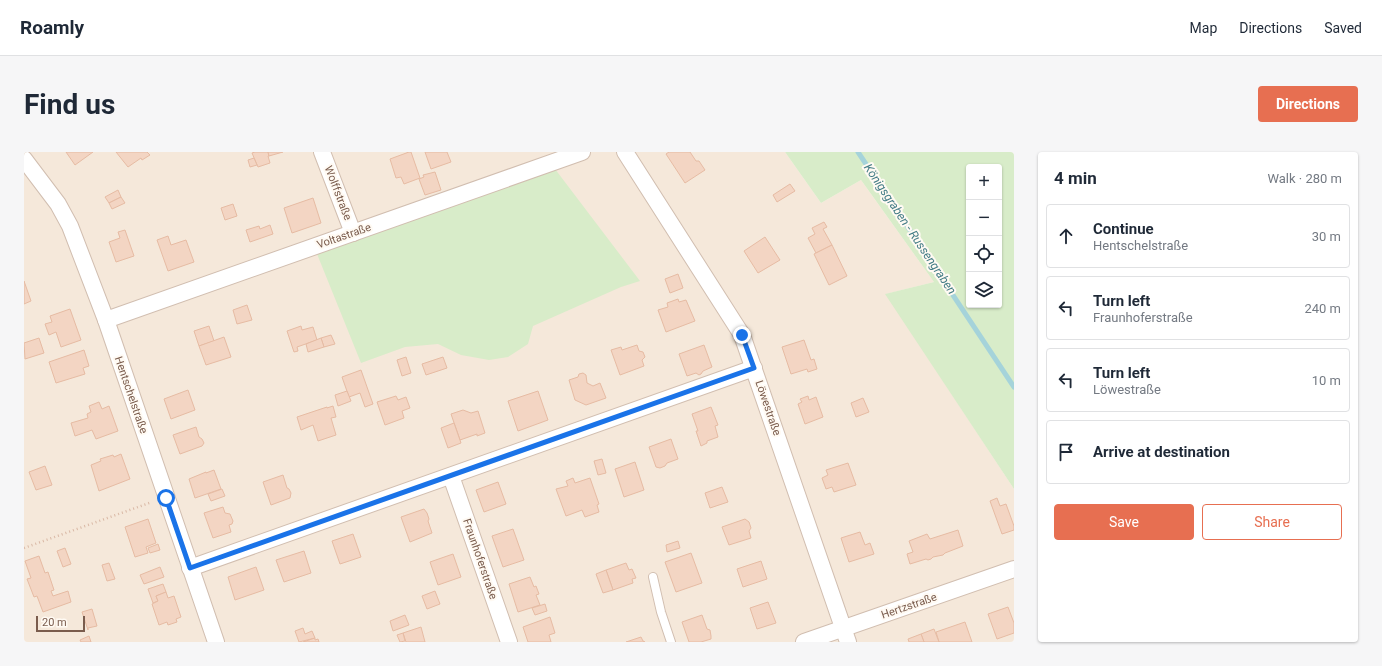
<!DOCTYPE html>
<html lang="en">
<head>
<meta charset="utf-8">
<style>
	body { margin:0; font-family:Roboto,sans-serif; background:#f6f6f7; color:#1f2937 }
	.controls { position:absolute; right:12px; top:12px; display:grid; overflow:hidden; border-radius:4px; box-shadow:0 1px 3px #0004 }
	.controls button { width:36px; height:36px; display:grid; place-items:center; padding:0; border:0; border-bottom:1px solid #e0e1e3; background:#fff; color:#1f2937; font:20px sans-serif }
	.scale { position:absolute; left:12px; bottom:10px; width:49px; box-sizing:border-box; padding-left:4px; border:2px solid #7a5c4d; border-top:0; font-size:11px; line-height:14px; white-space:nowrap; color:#7a5c4d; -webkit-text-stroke:3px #fffaf3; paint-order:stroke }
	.stop { position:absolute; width:12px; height:12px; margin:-9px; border:3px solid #1a73e8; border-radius:50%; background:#fff }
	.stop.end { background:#1a73e8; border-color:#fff; box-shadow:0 1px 4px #0008 }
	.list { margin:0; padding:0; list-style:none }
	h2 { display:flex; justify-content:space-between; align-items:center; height:52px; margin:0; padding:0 16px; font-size:17px }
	h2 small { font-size:13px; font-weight:400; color:#747a83 }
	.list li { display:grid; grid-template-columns:26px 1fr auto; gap:12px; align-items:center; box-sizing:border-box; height:64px; margin:0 8px 8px; padding:0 8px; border:1px solid #e0e1e3; border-radius:4px }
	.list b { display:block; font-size:15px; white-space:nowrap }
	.list p { margin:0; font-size:13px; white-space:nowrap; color:#747a83 }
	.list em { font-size:13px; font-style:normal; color:#747a83 }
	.actions { display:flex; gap:8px; padding:12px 16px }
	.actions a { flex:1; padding:9px 0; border:1px solid #e76f51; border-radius:4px; text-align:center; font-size:14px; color:#e76f51 }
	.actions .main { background:#e76f51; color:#fff }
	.icon { flex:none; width:22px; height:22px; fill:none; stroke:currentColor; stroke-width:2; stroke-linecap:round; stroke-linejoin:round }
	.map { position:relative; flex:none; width:990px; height:490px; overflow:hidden; border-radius:4px }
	header { display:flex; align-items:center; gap:24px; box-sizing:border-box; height:56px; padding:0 20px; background:#fff; border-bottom:1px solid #e0e1e3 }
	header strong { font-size:19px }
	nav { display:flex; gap:22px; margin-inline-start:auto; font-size:14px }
	.intro { display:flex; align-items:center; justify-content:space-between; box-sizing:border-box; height:96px; padding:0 24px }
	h1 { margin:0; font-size:28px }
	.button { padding:10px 18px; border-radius:4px; background:#e76f51; color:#fff; font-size:14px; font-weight:700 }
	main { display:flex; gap:24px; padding:0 24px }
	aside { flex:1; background:#fff; border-radius:4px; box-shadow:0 1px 3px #0004 }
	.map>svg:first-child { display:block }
	.residential { fill:#f5e8da }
	.green { fill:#d8ecc9; fill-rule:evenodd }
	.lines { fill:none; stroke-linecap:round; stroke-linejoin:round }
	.stream { stroke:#a5d3da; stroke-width:5 }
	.building { fill:#f3d5c3; stroke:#e6bba3 }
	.lane-casing { stroke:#d1beb0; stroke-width:10 }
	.street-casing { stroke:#d1beb0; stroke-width:18 }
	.path { stroke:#d9b8a5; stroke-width:2.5; stroke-dasharray:1 3; stroke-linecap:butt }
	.lane { stroke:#fff; stroke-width:8 }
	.street { stroke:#fff; stroke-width:16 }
	.route { stroke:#1a73e8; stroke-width:5 }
	.labels { text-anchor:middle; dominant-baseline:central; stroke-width:4; stroke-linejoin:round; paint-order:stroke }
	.street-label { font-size:11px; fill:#7a5c4d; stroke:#fffaf3 }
	.water-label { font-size:12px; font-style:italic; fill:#437c86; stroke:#fffaf3 }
</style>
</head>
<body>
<header>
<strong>Roamly</strong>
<nav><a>Map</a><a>Directions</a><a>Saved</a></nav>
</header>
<div class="intro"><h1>Find us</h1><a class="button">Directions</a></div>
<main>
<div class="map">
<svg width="990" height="490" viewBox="0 0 990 490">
	<rect width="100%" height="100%" fill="#fdf6ec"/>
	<!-- residential -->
	<path class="residential" d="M0,0H761L797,51L837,28L910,130L862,142L990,337V490H0Z"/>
	<!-- green -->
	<g class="green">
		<path d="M761,0H990V337L861,142L910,130L837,28L797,51ZM945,15H975V153H945Z"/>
		<path d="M528,13L616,129L597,135L509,174L504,192L484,205L465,208L437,203L414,192L381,195L337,211L291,97Z"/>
	</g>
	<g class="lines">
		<!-- stream -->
		<path class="stream" d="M834,0L990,235"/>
	</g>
	<!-- building -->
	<g class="building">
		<path d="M42,0H69L51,13Z"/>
		<path d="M92,0H123L126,3L118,8L117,6L104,15Z"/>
		<path d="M231,0H244L245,4H244L246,11L234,15L228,1Z"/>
		<path d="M244,0H259L245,4Z"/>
		<path d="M385,0H387L396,26L380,32L377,25L372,26L366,7Z"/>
		<path d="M401,0H423L427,10L407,17Z"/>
		<path d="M645,0H666L672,9H675L681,18L661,31L642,2Z"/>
		<path d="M230,6L233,13L226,15L224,8Z"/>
		<path d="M411,20L417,38L401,43L395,27L400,25L399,23Z"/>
		<path d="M766,32L771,39L753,50L749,43Z"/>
		<path d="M94,38L97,45L85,51L81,45Z"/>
		<path d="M97,45L101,51L88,57L85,51Z"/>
		<path d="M289,46L297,71L268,81L260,56Z"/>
		<path d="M209,52L213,64L201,68L197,56Z"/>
		<path d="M800,70L803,75L799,77L808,93L792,101L784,86L791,82L788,76Z"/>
		<path d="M246,73L249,82L226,90L222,78L235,74L236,77Z"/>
		<path d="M101,78L110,104L92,110L85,90L96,86L94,80Z"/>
		<path d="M144,84L147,93L162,88L170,110L144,119L133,88Z"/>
		<path d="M741,85L756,108L734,121L720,99Z"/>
		<path d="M808,93L823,124L805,133L790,102Z"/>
		<path d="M654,122L659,136L646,141L641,127Z"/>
		<path d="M0,129L7,149L0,152Z"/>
		<path d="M654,147L655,150L662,148L671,169L642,180L634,158L644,155L643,151Z"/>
		<path d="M223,153L228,168L213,172L209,158Z"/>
		<path d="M46,157L57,188L37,195L32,180L25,183L21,172L28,170L26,164Z"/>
		<path d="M185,174L190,189L175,194L170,179Z"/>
		<path d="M277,174L278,178L289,175L293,188L273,195L274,199L270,200L263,179Z"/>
		<path d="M307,183L311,192L300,195L297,186Z"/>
		<path d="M200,185L207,205L182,213L175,194Z"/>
		<path d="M15,186L20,201L1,207L0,191Z"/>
		<path d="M297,186L300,195L284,200L282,192Z"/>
		<path d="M780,188L787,208L790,207L793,217L784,220L783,217L767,222L758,195Z"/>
		<path d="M613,193L615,199L619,200L621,205L618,208L620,214L596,223L587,198L597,195L598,198Z"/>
		<path d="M680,193L688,215L679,219L677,222L675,223L672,221L663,224L655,202Z"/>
		<path d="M60,198L65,214L59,216L61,222L32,231L25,210Z"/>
		<path d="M382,205L387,221L378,224L373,208Z"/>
		<path d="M419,205L423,216L402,223L398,212Z"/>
		<path d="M337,218L349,252L341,255L336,241L325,245L318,225Z"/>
		<path d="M559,221L562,223L563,231L569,234L576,231L582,246L562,253L551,248L545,228L554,225L555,222Z"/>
		<path d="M164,238L171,258L147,267L140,247Z"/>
		<path d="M323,239L327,249L314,254L311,243Z"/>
		<path d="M514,239L524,268L494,279L484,249Z"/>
		<path d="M372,244L374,248L382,245L386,256L378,259L380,266L361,273L353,250Z"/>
		<path d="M784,244L785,248L792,245L799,265L781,272L774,252L778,250L776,247Z"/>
		<path d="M839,246L845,260L832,265L827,251Z"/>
		<path d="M75,250L78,257L85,254L94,279L72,287L68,278L51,284L47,271L64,266L63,262L67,260L65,254Z"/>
		<path d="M309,254L312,265L307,266L312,283L294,289L289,273L277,278L273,265L303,255V256Z"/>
		<path d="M687,255L694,273L691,274L694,285L683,289V291L677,294L672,279H674L668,262Z"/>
		<path d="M439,258L447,261L454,259L461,281L453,284V282L436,288L427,262Z"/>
		<path d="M430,271L437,291L424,296L417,276Z"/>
		<path d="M172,275L175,285L178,287L180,291L178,294L156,302L149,283Z"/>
		<path d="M647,287L654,307L643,311L641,314L636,316L632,315L625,295Z"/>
		<path d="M97,302L106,327L75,339L67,313L77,309L76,307L89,303L90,305Z"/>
		<path d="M578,307L582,321L574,323L570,309Z"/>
		<path d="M611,310L620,338L600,345L591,317Z"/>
		<path d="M824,311L832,333L810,340L808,335L802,337L798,326L804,323L802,318Z"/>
		<path d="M21,314L28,333L12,338L5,320Z"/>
		<path d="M190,318L197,337L171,346L165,327L182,320V321Z"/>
		<path d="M259,323L263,336L265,337L267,341L266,346L247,353L239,330Z"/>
		<path d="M549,326L551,331L566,326L575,352L573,353L575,360L561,365L558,358L542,364L532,337L544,334L542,329Z"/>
		<path d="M474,330L482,352L460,360L452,338Z"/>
		<path d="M698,335L704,350L686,356L681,341Z"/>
		<path d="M198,337L201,344L187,349L184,342Z"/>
		<path d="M973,346L976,354L982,352L990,374V378L978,382L966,349Z"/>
		<path d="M199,355L201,361L206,362L209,369L208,372L205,373L207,380L189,386L180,361Z"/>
		<path d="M400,357L403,361L405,367L404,369L408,381L386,390L377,365Z"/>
		<path d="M124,367L132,391L122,395L124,401L111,405L101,375Z"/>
		<path d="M721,367L725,370L727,376L725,379L727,386L705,393L698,375Z"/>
		<path d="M489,377L500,408L479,415L468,384Z"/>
		<path d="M934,378L939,394L921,401L919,403L909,405L907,407L904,408L902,407L886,412L883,402L889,400L885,389L903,382L906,387Z"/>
		<path d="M836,380L841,393L846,391L850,402L825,410L817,386Z"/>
		<path d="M329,382L337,405L316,412L308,389Z"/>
		<path d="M654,389L656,396L643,400L642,393Z"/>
		<path d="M134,392L136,398L126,401L124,396Z"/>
		<path d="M41,396L47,412L39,415L33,399Z"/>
		<path d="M280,399L287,421L260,430L252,408Z"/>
		<path d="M667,401L678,431L652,440L641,410Z"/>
		<path d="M429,402L437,425L414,433L406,410Z"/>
		<path d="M15,404L21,421L24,420L30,438L27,439L29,444L44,439L47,450L19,460L13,444L10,445L3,427L7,426L1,409Z"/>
		<path d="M737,409L743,427L719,435L713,417Z"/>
		<path d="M85,411L91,427L83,429L78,413Z"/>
		<path d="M602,411L605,418L608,417L612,426L608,427L609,431L589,438L582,418Z"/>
		<path d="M136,415L140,425L120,432L116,423Z"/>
		<path d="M232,415L240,438L211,448L204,425Z"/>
		<path d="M582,418L589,438L579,441L572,422Z"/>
		<path d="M506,425L510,435L512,434L515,442L512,443L516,453L494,460L485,432Z"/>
		<path d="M139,432L142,440L132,444L134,449L129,451L124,437Z"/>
		<path d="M411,439L416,452L403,457L398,444Z"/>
		<path d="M142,440L144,446L150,444L157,465L152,467L153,470L144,473L143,470L135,473L128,452L134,449L132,444Z"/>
		<path d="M744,450L752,471L733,477L726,456Z"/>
		<path d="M521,452L523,459L511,463L508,456Z"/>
		<path d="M984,455L990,471V481L973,487L964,462Z"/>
		<path d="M68,457L73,474L64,476V478L58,460Z"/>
		<path d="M381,463L385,473L369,479L366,469Z"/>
		<path d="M678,463L683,477L686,478L687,484V487L677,490H665L658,470Z"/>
		<path d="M526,465L531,481L525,483L527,490H504L499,475Z"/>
		<path d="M941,470L948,490H915L912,480Z"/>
		<path d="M397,475L401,490H382L379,481Z"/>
		<path d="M279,476L281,482L288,479L291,486L275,490L271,479Z"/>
		<path d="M910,477L915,490H900L897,482Z"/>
		<path d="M379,481L381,489L376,490L373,483Z"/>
		<path d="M897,482L900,490H885L884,487Z"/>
		<path d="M65,484L67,490H57L56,488Z"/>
		<path d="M617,485L619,489L621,490H602Z"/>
		<path d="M291,486V488L294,487L295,490H279Z"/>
	</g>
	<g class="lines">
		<!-- lane casing -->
		<g class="lane-casing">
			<path id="lane" d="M629,425L637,460L647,490"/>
		</g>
		<!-- street casing -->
		<g class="street-casing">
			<g id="street">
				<path d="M298,0L329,81"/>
				<path d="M601,0L718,183L824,490"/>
				<path d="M0,7L34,52L46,74L82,168L192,490"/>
				<path d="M82,168L558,0"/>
				<path d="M427,324L485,490"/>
				<path d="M166,416L730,216"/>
				<path d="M780,490L990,417"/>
			</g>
		</g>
		<!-- path -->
		<path class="path" d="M0,396L128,350"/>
		<!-- lane -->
		<use href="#lane" class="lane"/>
		<!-- street -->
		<use href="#street" class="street"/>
	</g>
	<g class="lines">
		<!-- route -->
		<path class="route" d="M142,346L166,416L730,216L718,183"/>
	</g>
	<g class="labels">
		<!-- street labels -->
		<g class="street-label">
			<text transform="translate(314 41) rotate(69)">Wolffstraße</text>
			<text transform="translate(320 84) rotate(-19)">Voltastraße</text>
			<text transform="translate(107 243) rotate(71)">Hentschelstraße</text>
			<text transform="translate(744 256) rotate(71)">Löwestraße</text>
			<text transform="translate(456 407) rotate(71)">Fraunhoferstraße</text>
			<text transform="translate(885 454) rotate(-19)">Hertzstraße</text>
		</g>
		<!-- water labels -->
		<g class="water-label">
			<text transform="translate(886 77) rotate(56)">Königsgraben - Russengraben</text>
		</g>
	</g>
</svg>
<div class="controls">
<button>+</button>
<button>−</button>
<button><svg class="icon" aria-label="locate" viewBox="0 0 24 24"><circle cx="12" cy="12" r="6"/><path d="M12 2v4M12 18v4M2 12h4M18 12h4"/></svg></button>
<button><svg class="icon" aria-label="layers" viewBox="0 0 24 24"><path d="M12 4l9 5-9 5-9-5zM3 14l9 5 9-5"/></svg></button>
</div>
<div class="scale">20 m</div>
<div class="stop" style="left:142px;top:346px"></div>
<div class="stop end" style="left:718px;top:183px"></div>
</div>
<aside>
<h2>4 min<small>Walk · 280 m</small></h2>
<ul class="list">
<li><svg class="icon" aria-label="ahead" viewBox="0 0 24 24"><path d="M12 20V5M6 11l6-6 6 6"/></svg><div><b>Continue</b><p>Hentschelstraße</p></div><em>30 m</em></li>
<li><svg class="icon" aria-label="left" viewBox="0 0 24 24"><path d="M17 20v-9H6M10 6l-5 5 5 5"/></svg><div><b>Turn left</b><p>Fraunhoferstraße</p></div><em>240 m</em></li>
<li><svg class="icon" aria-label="left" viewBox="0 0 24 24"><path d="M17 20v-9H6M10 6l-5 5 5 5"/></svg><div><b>Turn left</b><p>Löwestraße</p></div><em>10 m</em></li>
<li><svg class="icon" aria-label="arrive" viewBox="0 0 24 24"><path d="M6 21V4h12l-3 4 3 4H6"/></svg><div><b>Arrive at destination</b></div></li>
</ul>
<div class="actions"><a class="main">Save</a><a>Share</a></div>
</aside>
</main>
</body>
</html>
